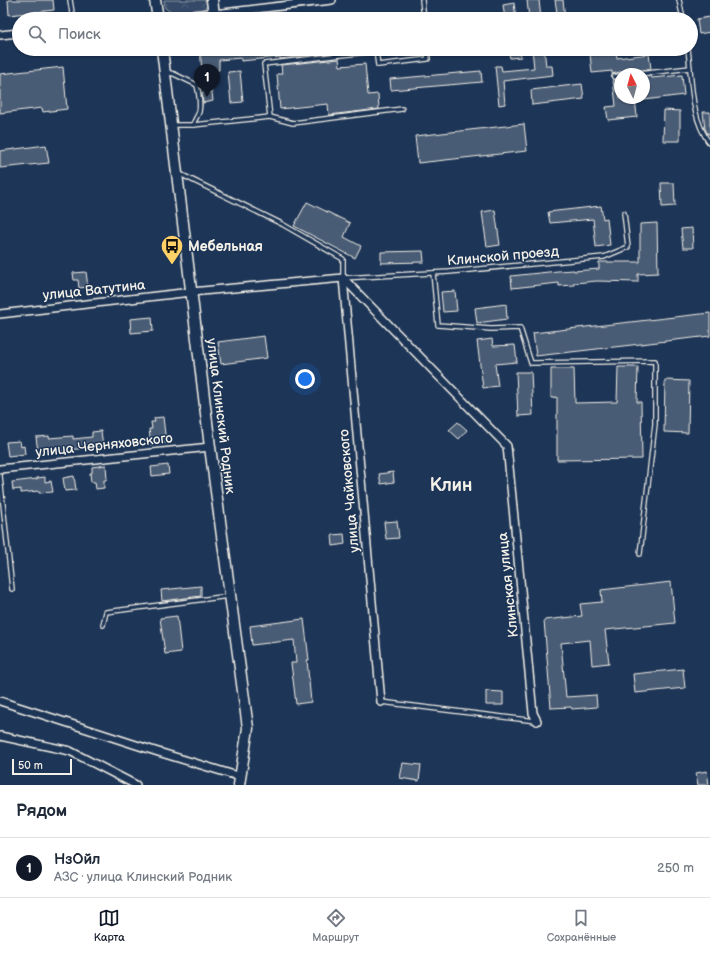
<!DOCTYPE html>
<html lang="ru">
<head>
<meta charset="utf-8">
<style>
	body { margin:0; font-family:"Balsamiq Sans",sans-serif; background:#f6f6f7; color:#1f2937 }
	.compass { position:absolute; left:614px; top:68px; width:36px; height:36px; border-radius:50%; background:#fff; box-shadow:0 1px 3px #0004; rotate:354deg }
	.scale { position:absolute; left:12px; bottom:10px; width:60px; box-sizing:border-box; padding-left:4px; border:2px solid #f4f1e8; border-top:0; font-size:11px; line-height:14px; white-space:nowrap; color:#f4f1e8; -webkit-text-stroke:3px #1d3557; paint-order:stroke }
	.you { position:absolute; left:305px; top:379px; width:14px; height:14px; margin:-10px; border:3px solid #fff; border-radius:50%; background:#1a73e8; box-shadow:0 0 0 6px #1a73e833 }
	.badge { display:grid; place-items:center; width:26px; height:26px; border-radius:50%; background:#111827; color:#fff; font-size:13px; font-weight:700 }
	.pin { position:absolute; translate:-50% -33px; filter:drop-shadow(0 1px 2px #0008) }
	.pin::after { content:''; position:absolute; top:21px; width:14px; height:12px; background:inherit; clip-path:polygon(0 0,100% 0,50% 100%) }
	.list { margin:0; padding:0; list-style:none }
	h2 { display:flex; justify-content:space-between; align-items:center; height:52px; margin:0; padding:0 16px; font-size:17px }
	h2 small { font-size:13px; font-weight:400; color:#747a83 }
	.list li { display:grid; grid-template-columns:26px 1fr auto; gap:12px; align-items:center; box-sizing:border-box; height:60px; padding:0 16px; border-top:1px solid #e0e1e3 }
	.list b { display:block; font-size:15px; white-space:nowrap }
	.list p { margin:0; font-size:13px; white-space:nowrap; color:#747a83 }
	.list em { font-size:13px; font-style:normal; color:#747a83 }
	.icon { flex:none; width:22px; height:22px; fill:none; stroke:currentColor; stroke-width:2; stroke-linecap:round; stroke-linejoin:round }
	.map { position:relative; flex:none; width:710px; height:785px; overflow:hidden }
	.search { position:absolute; background:#fff; box-shadow:0 1px 3px #0004; left:12px; right:12px; top:12px; height:44px; display:flex; align-items:center; gap:10px; box-sizing:border-box; padding:0 14px; border-radius:22px; color:#747a83; font-size:15px }
	.sheet { height:112px; background:#fff }
	nav { display:flex; justify-content:space-around; align-items:center; box-sizing:border-box; height:56px; border-top:1px solid #e0e1e3; background:#fff; font-size:11px; color:#747a83 }
	nav a { display:grid; justify-items:center; gap:2px }
	nav .on { color:#111827 }
	.map>svg:first-child { display:block }
	.park { fill:url(#park-crowns); stroke:#949ea8 }
	.building { fill:#485b74; stroke:#f4f1e8 }
	.lines { fill:none; stroke-linecap:round; stroke-linejoin:round }
	.lane-casing { stroke:#f4f1e8; stroke-width:6 }
	.street-casing { stroke:#f4f1e8; stroke-width:10 }
	.secondary-casing { stroke:#f4f1e8; stroke-width:13 }
	.lane { stroke:#1d3557; stroke-width:3.5 }
	.street { stroke:#1d3557; stroke-width:7 }
	.secondary { stroke:#1d3557; stroke-width:10 }
	.labels { text-anchor:middle; dominant-baseline:central; stroke-width:3; stroke-linejoin:round; paint-order:stroke }
	.poi-label { font-size:14px; font-weight:bold; fill:#f4f1e8; stroke:#1d3557; text-anchor:start }
	.street-label { font-size:14px; fill:#f4f1e8; stroke:#1d3557 }
	.district-label { font-size:18px; font-weight:bold; fill:#f4f1e8; stroke:#1d3557 }
</style>
</head>
<body>
<div class="map">
<svg width="710" height="785" viewBox="0 0 710 785">
	<defs>
		<pattern id="park-crowns" width="20" height="18" patternUnits="userSpaceOnUse"><rect width="20" height="18" fill="#354a67"/><path d="M2 6a3 3 0 1 1 6 0M12 15a3 3 0 1 1 6 0" fill="none" stroke="#53657d"/></pattern>
	</defs>
	<rect width="100%" height="100%" fill="#1d3557"/>
	<filter id="ink" filterUnits="userSpaceOnUse"><feTurbulence type="fractalNoise" baseFrequency=".025" numOctaves="2"/><feDisplacementMap in="SourceGraphic" scale="8" xChannelSelector="R" yChannelSelector="G"/><feConvolveMatrix kernelMatrix="1 2 1 2 8 2 1 2 1" color-interpolation-filters="sRGB"/></filter>
	<g filter="url(#ink)">
		<!-- park -->
		<path class="park" d="M164,0H206L207,5L203,11L174,14L165,8Z"/>
		<!-- building -->
		<g class="building">
			<path d="M8,0H53L54,10L9,15Z"/>
			<path d="M527,0H539L541,19H529Z"/>
			<path d="M555,0H563L565,19H558Z"/>
			<path d="M514,3L516,19H505L503,5Z"/>
			<path d="M710,17V32L699,34L697,19Z"/>
			<path d="M200,49H338V52L280,59V57L241,61V58L219,60V70L202,71Z"/>
			<path d="M508,49H520L521,57L510,58Z"/>
			<path d="M532,49H544L546,66H552L553,75L503,81L505,104L499,105L495,66H501L502,71L534,68Z"/>
			<path d="M616,51L617,58L649,54L651,69L620,72L612,74V71L592,73L590,54Z"/>
			<path d="M339,59L340,66L365,64L368,95L378,94L379,109L329,115L328,104L280,109L277,74H282L281,65Z"/>
			<path d="M63,67L67,109L43,112L42,108L0,113V74Z"/>
			<path d="M240,71L243,102L231,103L228,72Z"/>
			<path d="M481,71L482,82L391,90L390,79Z"/>
			<path d="M682,75L684,95L644,100V77L651,76L652,78Z"/>
			<path d="M620,79V98H635L637,117L608,120L606,107L616,106L613,80Z"/>
			<path d="M582,84L584,99L532,105L531,90Z"/>
			<path d="M212,92L213,101L203,103L202,93Z"/>
			<path d="M664,110L680,111V141H663Z"/>
			<path d="M703,112H710V134H708L705,129Z"/>
			<path d="M524,124L527,151L418,163L415,136Z"/>
			<path d="M46,145L49,163L0,168V151Z"/>
			<path d="M661,183H674L675,206L662,207Z"/>
			<path d="M307,202L350,223L344,237L361,246L355,258L294,226Z"/>
			<path d="M601,206L603,219L607,218L610,245L596,247L593,219L550,223L548,212Z"/>
			<path d="M495,210L500,245L487,247L482,212Z"/>
			<path d="M657,223L658,273L638,274V282L597,281L574,283V285L559,286V283L512,288L511,276L558,271L574,270V271L599,269V262H640V224Z"/>
			<path d="M692,228L693,248H683L681,229Z"/>
			<path d="M423,251L424,262L381,263V252Z"/>
			<path d="M86,272L88,287L79,288L78,280H74L73,273Z"/>
			<path d="M455,291L457,311L443,312L441,292Z"/>
			<path d="M506,304L507,319L477,323L475,308Z"/>
			<path d="M710,313V336L536,356L533,333Z"/>
			<path d="M152,317L153,331L131,333L130,319Z"/>
			<path d="M264,336L267,358L221,364L218,342Z"/>
			<path d="M492,339L493,346L515,345L517,362L495,364L498,386L483,388L477,341Z"/>
			<path d="M618,367H638L637,402H641L642,459L557,460V397L551,398V369H574L575,403L617,402Z"/>
			<path d="M516,372H531L533,415L518,416Z"/>
			<path d="M665,380L689,381L688,433L664,432Z"/>
			<path d="M163,417L166,443L151,445L149,429H152L151,422H155L154,418Z"/>
			<path d="M458,422L467,430L459,439L449,430Z"/>
			<path d="M101,431L103,446L60,451V450L38,452L36,437L49,436V438L73,436V439L92,437V432Z"/>
			<path d="M20,441L21,447L24,446L25,454L8,456L6,442Z"/>
			<path d="M106,465L107,480H104V488L96,489L95,482H91L90,473H92V467Z"/>
			<path d="M168,465L169,474L152,476L151,467Z"/>
			<path d="M393,472L394,482L381,484L379,474Z"/>
			<path d="M74,476L76,490L65,491L63,478Z"/>
			<path d="M45,477V482L51,481L53,492L39,493V491L21,493V489L13,490L12,482L37,479V478Z"/>
			<path d="M397,521L399,538L386,539L384,522Z"/>
			<path d="M344,534L345,544L333,546L332,535Z"/>
			<path d="M671,582L675,623L605,630L609,663L592,665L590,640L561,643L566,697L596,695L597,707L572,709L571,707L551,708L544,620L582,616L580,604L602,602L601,590Z"/>
			<path d="M201,586V596L162,601L161,590Z"/>
			<path d="M177,616L181,652L165,654L160,618Z"/>
			<path d="M304,619L309,660H307L311,702L296,704L291,663H296L294,640L252,645L250,626Z"/>
			<path d="M683,669L685,688L635,693L633,674Z"/>
			<path d="M486,691L503,692V705H486Z"/>
			<path d="M403,763L421,765L419,781L400,778Z"/>
			<path d="M707,771L709,785H698L696,773Z"/>
		</g>
		<g class="lines">
			<!-- lane casing -->
			<g class="lane-casing">
				<g id="lane">
					<path d="M70,0L73,19"/>
					<path d="M422,0L424,19"/>
					<path d="M679,0L683,19"/>
					<path d="M688,49C692,81 690,117 710,144"/>
					<path d="M166,72L174,74L197,85C199,94 201,103 199,112C197,117 194,121 193,125H172"/>
					<path d="M639,74L690,68"/>
					<path d="M614,77L620,76"/>
					<path d="M270,117L293,123L402,109"/>
					<path d="M193,125L270,117L264,64L376,51L378,65L428,59L427,49"/>
					<path d="M178,173L282,224L343,259V278L449,272L604,257L628,247L624,213"/>
					<path d="M433,273L438,325L491,329L520,328L531,363L655,361V424L640,554"/>
					<path d="M0,476L12,589"/>
					<path d="M103,625L106,612L229,596"/>
					<path d="M381,702L536,721"/>
				</g>
			</g>
			<!-- street casing -->
			<g class="street-casing">
				<g id="street">
					<path d="M214,14L332,0"/>
					<path d="M0,35L19,33"/>
					<path d="M343,278L507,446L533,713L537,721"/>
					<path d="M343,278L381,702"/>
					<path d="M0,314L191,292L343,278"/>
					<path d="M0,469L210,447"/>
					<path d="M0,701L155,751L241,777"/>
					<path d="M0,736L70,751L136,785"/>
				</g>
			</g>
			<!-- secondary casing -->
			<g class="secondary-casing">
				<g id="secondary">
					<path d="M155,0L158,19"/>
					<path d="M172,19L214,14L212,0"/>
					<path d="M162,49L210,447L248,728L239,785"/>
				</g>
			</g>
			<!-- lane -->
			<use href="#lane" class="lane"/>
			<!-- street -->
			<use href="#street" class="street"/>
			<!-- secondary -->
			<use href="#secondary" class="secondary"/>
		</g>
	</g>
	<!-- icons -->
	<defs>
		<g id="bus-pin" transform="scale(1.15)"><path d="M0 17L-7.5 6A9.5 9.5 0 1 1 7.5 6Z" fill="#ffd166" stroke="#1d3557"/><path d="M-5-6H5V4H4V6H2V4H-2V6H-4V4H-5ZM-3.5-4V0h7V-4ZM-3.5 1.2v1.5H-2V1.2ZM2 1.2v1.5H3.5V1.2Z" fill="#111"/></g>
	</defs>
	<g fill-rule="evenodd">
		<use href="#bus-pin" x="172" y="246"/>
	</g>
	<g class="labels">
		<!-- poi labels -->
		<g class="poi-label">
			<text x="188" y="246">Мебельная</text>
		</g>
		<!-- street labels -->
		<g class="street-label">
			<text transform="translate(503 256) rotate(-5)">Клинской проезд</text>
			<text transform="translate(94 290) rotate(-6)">улица Ватутина</text>
			<text transform="translate(221 416) rotate(83)">улица Клинский Родник</text>
			<text transform="translate(104 445) rotate(-6)">улица Черняховского</text>
			<text transform="translate(349 491) rotate(-95)">улица Чайковского</text>
			<text transform="translate(508 585) rotate(-96)">Клинская улица</text>
		</g>
		<!-- district labels -->
		<g class="district-label">
			<text x="451" y="485">Клин</text>
		</g>
	</g>
</svg>
<svg class="compass" viewBox="-18 -18 36 36"><path d="M0-13l5 13h-10z" fill="#e53935"/><path d="M0 13l5-13h-10z" fill="#747a83"/></svg>
<div class="scale">50 m</div>
<div class="you"></div>
<div class="pin badge" style="left:207px;top:97px">1</div>
<div class="search"><svg class="icon" aria-label="search" viewBox="0 0 24 24"><circle cx="10" cy="10" r="6"/><path d="M15 15l6 6"/></svg>Поиск</div>
</div>
<section class="sheet">
<h2>Рядом<small></small></h2>
<ul class="list">
<li><span class="badge">1</span><div><b>НзОйл</b><p>АЗС · улица Клинский Родник</p></div><em>250 m</em></li>
</ul>
</section>
<nav>
<a class="on"><svg class="icon" aria-label="map" viewBox="0 0 24 24"><path d="M3 6l6-2 6 2 6-2v14l-6 2-6-2-6 2zM9 4v14M15 6v14"/></svg>Карта</a>
<a><svg class="icon" aria-label="directions" viewBox="0 0 24 24"><path d="M12 3l9 9-9 9-9-9zM9 14v-3h6M13 9l2 2-2 2"/></svg>Маршрут</a>
<a><svg class="icon" aria-label="saved" viewBox="0 0 24 24"><path d="M7 4h10v16l-5-4-5 4z"/></svg>Сохранённые</a>
</nav>
</body>
</html>
